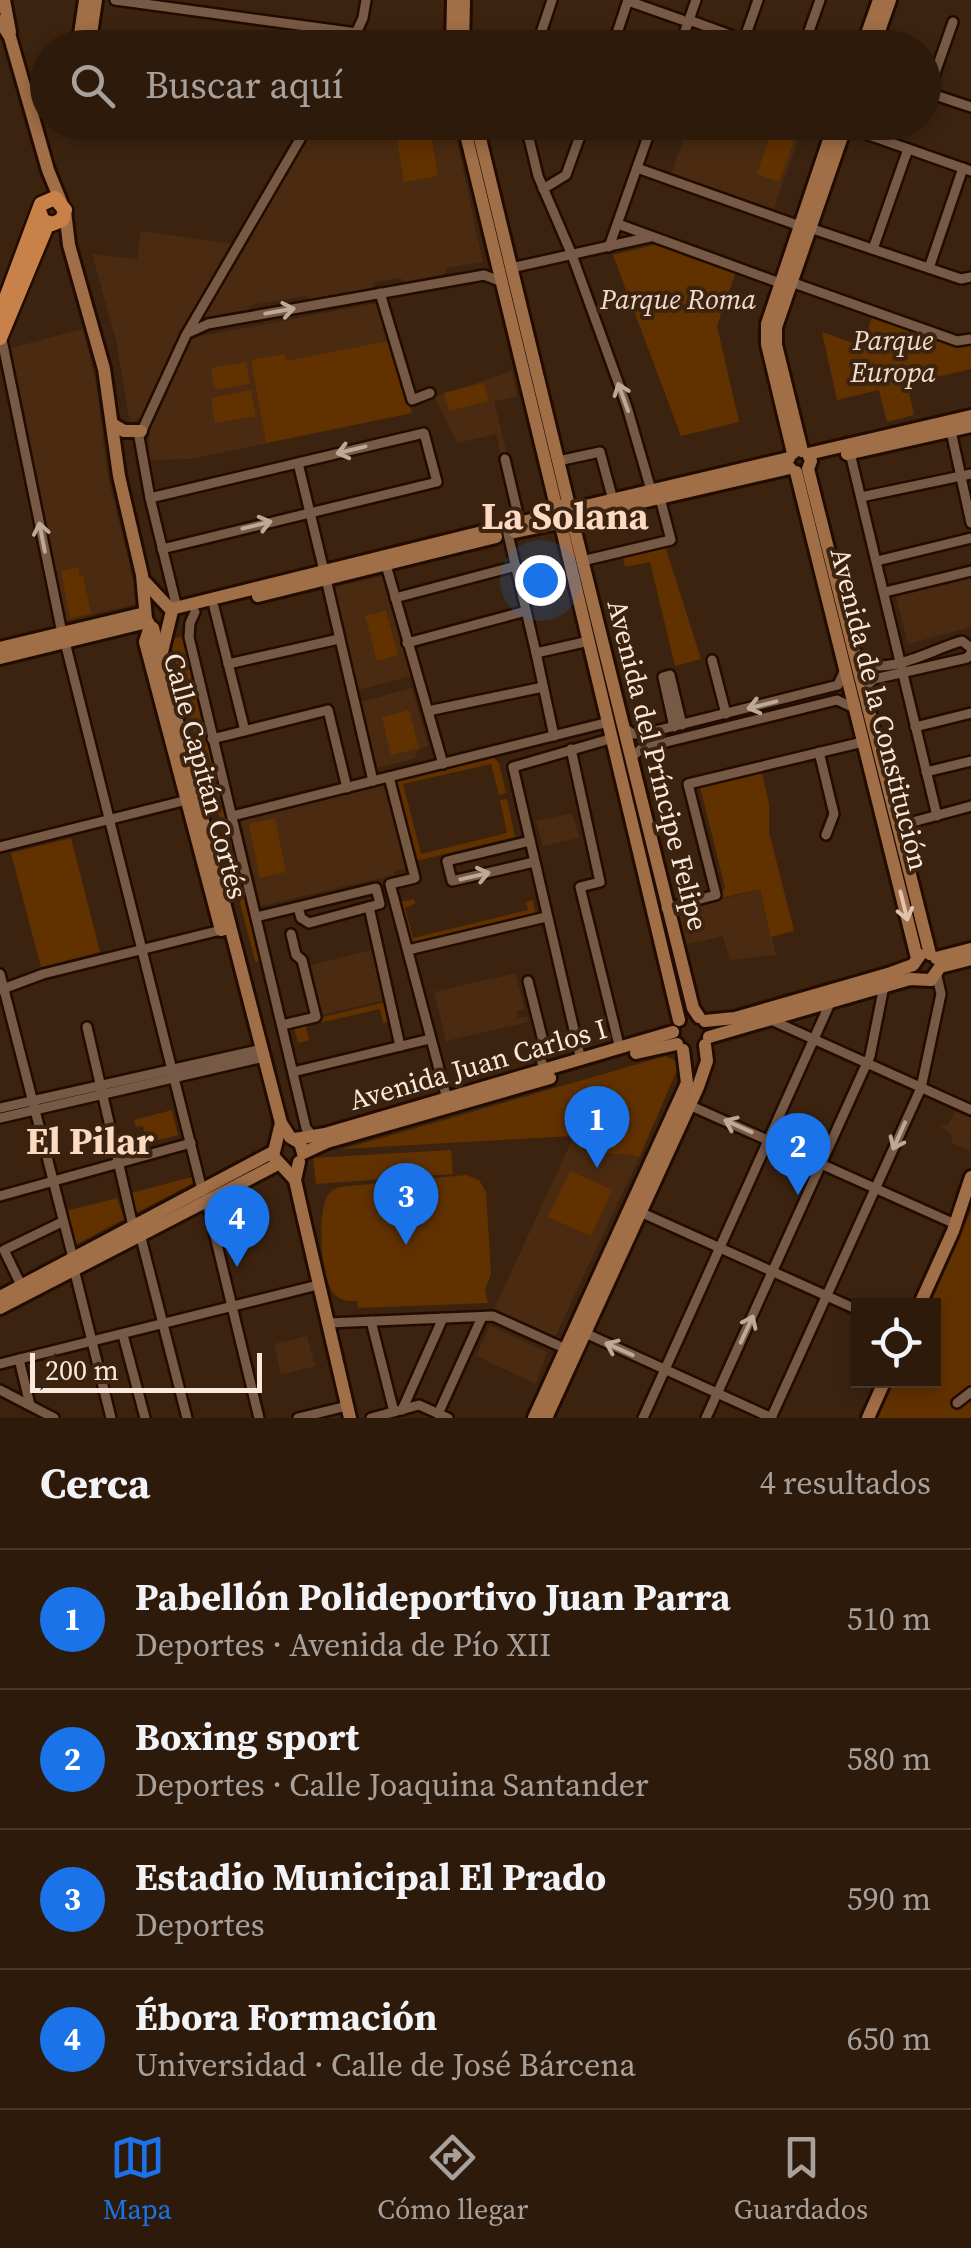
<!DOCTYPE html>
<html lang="es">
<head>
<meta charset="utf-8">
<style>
	body { margin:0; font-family:"Source Serif 4",serif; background:#352314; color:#f1f3f6 }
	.controls { position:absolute; right:30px; bottom:30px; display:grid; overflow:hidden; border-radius:0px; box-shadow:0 5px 15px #0003 }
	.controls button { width:90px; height:90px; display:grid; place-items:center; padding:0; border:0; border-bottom:2px solid #48382c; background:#2d1a0b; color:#f1f3f6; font:50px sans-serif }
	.scale { position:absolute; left:30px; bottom:25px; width:232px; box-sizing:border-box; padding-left:10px; border:5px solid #f9e8dc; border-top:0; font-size:28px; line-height:35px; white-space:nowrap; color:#f9e8dc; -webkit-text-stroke:8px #3c230f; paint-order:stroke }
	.you { position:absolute; left:540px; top:580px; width:35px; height:35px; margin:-25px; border:8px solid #fff; border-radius:50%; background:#1a73e8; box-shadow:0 0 0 15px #1a73e833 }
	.badge { display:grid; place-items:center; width:65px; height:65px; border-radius:50%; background:#1a73e8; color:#fff; font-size:32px; font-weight:700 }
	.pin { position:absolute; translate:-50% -82px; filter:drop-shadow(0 2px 5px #0008) }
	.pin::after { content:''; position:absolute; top:52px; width:35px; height:30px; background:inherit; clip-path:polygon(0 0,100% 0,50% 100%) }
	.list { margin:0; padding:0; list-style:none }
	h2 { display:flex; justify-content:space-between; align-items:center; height:130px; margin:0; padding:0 40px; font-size:42px }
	h2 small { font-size:32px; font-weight:400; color:#a7a19d }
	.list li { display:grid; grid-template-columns:65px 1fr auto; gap:30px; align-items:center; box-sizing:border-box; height:140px; padding:0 40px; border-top:2px solid #48382c }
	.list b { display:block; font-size:38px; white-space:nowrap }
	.list p { margin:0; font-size:32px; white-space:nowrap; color:#a7a19d }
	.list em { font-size:32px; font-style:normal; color:#a7a19d }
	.icon { flex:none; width:55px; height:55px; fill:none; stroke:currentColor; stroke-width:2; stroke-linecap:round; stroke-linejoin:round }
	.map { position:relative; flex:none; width:971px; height:1418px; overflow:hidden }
	.search { position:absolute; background:#2d1a0b; box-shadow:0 5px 15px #0003; left:30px; right:30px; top:30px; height:110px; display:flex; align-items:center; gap:25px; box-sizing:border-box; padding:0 35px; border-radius:55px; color:#a7a19d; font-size:38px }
	.sheet { height:690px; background:#2d1a0b }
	nav { display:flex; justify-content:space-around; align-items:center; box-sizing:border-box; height:140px; border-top:2px solid #48382c; background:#2d1a0b; font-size:28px; color:#a7a19d }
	nav a { display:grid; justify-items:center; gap:5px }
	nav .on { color:#1a73e8 }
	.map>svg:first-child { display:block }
	.built { fill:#4a2b11 }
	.green { fill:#623100 }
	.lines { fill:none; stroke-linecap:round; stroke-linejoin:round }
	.street-casing { stroke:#220c00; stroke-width:14 }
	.secondary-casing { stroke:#220c00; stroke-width:18 }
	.primary-casing { stroke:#220c00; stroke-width:19 }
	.street { stroke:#775a45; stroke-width:9 }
	.secondary { stroke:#a06e47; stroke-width:12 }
	.primary { stroke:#c88249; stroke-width:14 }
	.oneway { stroke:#bea898 }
	.oneway2 { stroke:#dec3af }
	.labels { text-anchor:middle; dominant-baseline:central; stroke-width:8; stroke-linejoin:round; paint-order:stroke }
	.park-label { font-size:28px; font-style:italic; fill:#f0dbcc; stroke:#3c230f }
	.street-label { font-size:28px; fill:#f9e8dc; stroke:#3c230f }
	.district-label { font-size:38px; font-weight:bold; fill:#fddbc3; stroke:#3c230f }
</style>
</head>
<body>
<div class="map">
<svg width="971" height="1418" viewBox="0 0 971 1418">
	<rect width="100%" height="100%" fill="#3c230f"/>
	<!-- built -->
	<g class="built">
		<path d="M315,123H453L483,262L447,268L445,274L405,282L400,278L375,282L373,288L310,299L306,296L293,298L251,305L248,310L206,317L203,314L234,257Z"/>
		<path d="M689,123H804L773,211L671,174Z"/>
		<path d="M141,231L233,244L182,334H179L142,416L130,424L116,340L92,254L137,259Z"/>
		<path d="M377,303L412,413L191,459L148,460L149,429L191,338Z"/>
		<path d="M83,329L96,385L108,478L139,603L66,621L11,348Z"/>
		<path d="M512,371L517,396L494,402L508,458L502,459L496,434L457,443L435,397Z"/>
		<path d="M971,574V627L908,644L895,593Z"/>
		<path d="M383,576L412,676L354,691L331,588Z"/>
		<path d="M412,688L428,745L416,752L417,758L377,768L360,702Z"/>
		<path d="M385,783L408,868L394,872V875L261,906L241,821Z"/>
		<path d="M572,813L579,838L543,846L536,821Z"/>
		<path d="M760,889L776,955L730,960L723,936L685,945L677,911Z"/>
		<path d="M371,950L385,1000L318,1016L307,966Z"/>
		<path d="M515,973L525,1009L517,1011L518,1018L527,1017L528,1022L446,1041L434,992Z"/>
		<path d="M955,1111L971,1118L970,1151L951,1143L953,1137L941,1126L949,1124Z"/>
		<path d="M574,1136L605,1153L640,1156L555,1337L494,1309Z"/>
		<path d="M490,1326L547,1352L536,1384L476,1356Z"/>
		<path d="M307,1336L315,1366L281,1375L274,1344Z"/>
	</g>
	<!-- green -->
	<g class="green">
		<path d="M394,123H429L438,176L404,182Z"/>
		<path d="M774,124L797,132L779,182L757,174Z"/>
		<path d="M658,244L736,272L717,326L739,422L681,436L613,255Z"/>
		<path d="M873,316L956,345L971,342V369L907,384L914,415L887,422L879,390L837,400L822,332L861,346Z"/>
		<path d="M389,341L412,413L266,443L251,360L284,354L286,361Z"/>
		<path d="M246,362L250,384L215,390L211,368Z"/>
		<path d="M484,383L489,401L449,411L444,393Z"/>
		<path d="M251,390L256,416L215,423L211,398Z"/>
		<path d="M665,546L701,659L675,666L650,562L625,567L622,555Z"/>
		<path d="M78,567L79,575H83L91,614L70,618L61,571Z"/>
		<path d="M386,611L398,655L377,661L365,616Z"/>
		<path d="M182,637L217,782L211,783L203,742L196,740L170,639Z"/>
		<path d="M409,710L419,748L391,755L382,717Z"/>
		<path d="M492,756L499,763L506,793L499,795L491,764L403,784L421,854L507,833L500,800L507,799L515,837L416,861L395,779Z"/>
		<path d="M762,773L769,804V832L794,931L771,937L760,889L717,899L725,888L700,787Z"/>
		<path d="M218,788L258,955L259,961H255L240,903L242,896L238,892L229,857L232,852L227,849L213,789Z"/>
		<path d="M275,818L286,872L260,878L249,824Z"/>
		<path d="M71,838L100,952L41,967L11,853Z"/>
		<path d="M414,899L416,903L405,908L413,938L528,910L526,902L533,900L536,916L408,947L397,903Z"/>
		<path d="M386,1002L391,1021L383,1023L380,1009L306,1026L309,1040L298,1043L293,1024Z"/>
		<path d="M666,1056L680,1063L640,1156L605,1153L571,1136L343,1149Z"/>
		<path d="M172,1110L178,1135L147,1143L143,1126L136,1127L134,1120Z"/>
		<path d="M451,1150L453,1174L316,1184L313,1158Z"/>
		<path d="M570,1171L612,1190L591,1236L548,1217Z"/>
		<path d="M466,1175L479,1180L486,1192L491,1274L485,1290L488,1303L358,1308L357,1301C348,1301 341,1301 334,1294C321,1279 317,1214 327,1197C331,1190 333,1190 340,1187Z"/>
		<path d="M192,1177L193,1183L136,1213L131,1193Z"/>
		<path d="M117,1198L124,1219L77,1244L72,1240L66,1211Z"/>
		<path d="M971,1211V1418H877L894,1381L934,1380V1306L927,1305Z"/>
	</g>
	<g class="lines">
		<!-- street casing -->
		<g class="street-casing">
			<g id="street">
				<path d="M115,0L357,33"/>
				<path d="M628,1L682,20"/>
				<path d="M689,20L766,48"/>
				<path d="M744,40L758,0"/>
				<path d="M349,48L363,18L366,0"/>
				<path d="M536,48L552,0"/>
				<path d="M612,48L628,0"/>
				<path d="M679,48L696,0"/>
				<path d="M803,48L820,0"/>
				<path d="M926,92L971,107"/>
				<path d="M928,93L953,22"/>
				<path d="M525,122L538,176L572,255L627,407L651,490"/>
				<path d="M846,127L971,171"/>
				<path d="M637,168L800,226"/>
				<path d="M543,189L566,175L585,122"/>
				<path d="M618,224L780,283"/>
				<path d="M810,228L961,279L971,277"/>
				<path d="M609,247L653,122"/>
				<path d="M873,249L908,149"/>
				<path d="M511,268L650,237"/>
				<path d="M929,268L963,168"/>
				<path d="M791,282L957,341L971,339"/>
				<path d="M380,293L412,400L430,393"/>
				<path d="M188,333L208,324L484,275L502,282"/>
				<path d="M1,335L62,633"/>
				<path d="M951,431L971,523"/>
				<path d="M850,453L937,816"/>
				<path d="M505,459L520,523"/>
				<path d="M558,461L600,452L613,500"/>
				<path d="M298,463L324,571"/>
				<path d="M861,497L971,474"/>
				<path d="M150,498L424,433L437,482L162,549"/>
				<path d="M508,534L536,653L589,641"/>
				<path d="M582,561L671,540L660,498"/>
				<path d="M877,561L971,538"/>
				<path d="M386,565L443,764"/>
				<path d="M326,579L373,781"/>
				<path d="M885,592L971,571"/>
				<path d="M395,598L516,566"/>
				<path d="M214,607L245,731"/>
				<path d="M177,608L150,498L139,437L186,335L310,122"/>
				<path d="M195,612L190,623L189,637L306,1128L313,1136"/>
				<path d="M65,642L202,1190"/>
				<path d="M407,643L526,611"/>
				<path d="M536,653L554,736"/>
				<path d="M712,660L726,714"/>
				<path d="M856,660C888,678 929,650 962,641L971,648"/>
				<path d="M228,664L339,639"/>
				<path d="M863,689L874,679L967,658L971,653"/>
				<path d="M428,711L543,687"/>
				<path d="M623,727L633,734H643L838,685L844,672"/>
				<path d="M674,727L663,677L670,675L682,725"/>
				<path d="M915,727L971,713"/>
				<path d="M212,739L328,710L347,788"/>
				<path d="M571,749L600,882L580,887L620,1049"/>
				<path d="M819,752L834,814L826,835"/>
				<path d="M631,758L642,748L837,700L854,708"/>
				<path d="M926,772L971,761"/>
				<path d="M389,777L415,878L390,884L447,1099"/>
				<path d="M232,816L609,722"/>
				<path d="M898,826L971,806"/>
				<path d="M530,841L447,861L452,881L534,862"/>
				<path d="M0,847L191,799"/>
				<path d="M369,907L400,1046"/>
				<path d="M666,908L716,895L688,784L863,742"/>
				<path d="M256,917L376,888L380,904L309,923L301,918L298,907"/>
				<path d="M408,950L546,917"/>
				<path d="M0,974L73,1258"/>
				<path d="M528,981L544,1045L538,1047L544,1071"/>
				<path d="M0,990L43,974L221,930"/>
				<path d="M771,1020L971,1110"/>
				<path d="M282,1025L316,1017L302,960L296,955L291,934"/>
				<path d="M87,1027L133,1226"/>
				<path d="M581,1060L513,767L613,738"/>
				<path d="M293,1072L430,1039"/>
				<path d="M689,1105L955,1224"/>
				<path d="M0,1108L262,1049"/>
				<path d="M0,1118L264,1057"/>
				<path d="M0,1196L191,1143"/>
				<path d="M206,1199L259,1418"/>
				<path d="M640,1212L858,1310"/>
				<path d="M140,1234L187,1418"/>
				<path d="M74,1269L111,1418"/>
				<path d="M21,1285L4,1250L62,1222"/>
				<path d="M371,1321L394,1412"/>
				<path d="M328,1323L493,1316L566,1349"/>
				<path d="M585,1333L772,1418"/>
				<path d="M123,1335L145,1418"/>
				<path d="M19,1359L30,1405"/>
				<path d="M0,1364L318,1285"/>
				<path d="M0,1390L54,1418"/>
				<path d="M957,1403L971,1392"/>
				<path d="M402,1410L443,1318"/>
				<path d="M438,1414L482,1317"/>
				<path d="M298,1418L347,1406"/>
				<path d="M371,1418L419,1405L448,1418"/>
				<path d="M643,1418L831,1001"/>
				<path d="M706,1418L870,1056L884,986"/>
				<path d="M771,1418L921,1088L941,994L937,976"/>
			</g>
		</g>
		<!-- secondary casing -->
		<g class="secondary-casing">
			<g id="secondary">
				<path d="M4,0L10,32"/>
				<path d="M0,21L10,37L48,170L61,202"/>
				<path d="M78,48L85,0"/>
				<path d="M89,48L96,0"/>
				<path d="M452,48L453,0"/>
				<path d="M463,48L464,0"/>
				<path d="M862,48L879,0"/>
				<path d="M873,48L890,0"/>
				<path d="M463,122L557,510"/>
				<path d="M476,122L569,506"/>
				<path d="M65,211L69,245L104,369L119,476L142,575L146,619L150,626L145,642L221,930L230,927"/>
				<path d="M112,424L124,431H141"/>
				<path d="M802,451L776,345V327L847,122"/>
				<path d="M793,453L767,344V324L835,122"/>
				<path d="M808,454L811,461L808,469L930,954"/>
				<path d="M808,454L971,416"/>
				<path d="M847,454L971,426"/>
				<path d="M796,472L917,958"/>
				<path d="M607,510L790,468"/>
				<path d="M573,523L693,1008L699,1017"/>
				<path d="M561,525L679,1020"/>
				<path d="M515,532L558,523"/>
				<path d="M145,582L172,611L162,652"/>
				<path d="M258,596L496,537"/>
				<path d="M171,609L555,514L562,506L573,509L789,458"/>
				<path d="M153,628L281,1123L290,1137L300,1143L303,1153"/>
				<path d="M0,648L145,613"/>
				<path d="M0,658L147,622"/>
				<path d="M936,958L971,949"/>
				<path d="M705,1021L735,1018L891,973L913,965L920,955"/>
				<path d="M709,1037L910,979L931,980L940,967L971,959"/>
				<path d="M636,1053L677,1044"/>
				<path d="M281,1123L273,1156L295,1180"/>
				<path d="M295,1139L325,1134L673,1032"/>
				<path d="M303,1153L327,1142L550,1078"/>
				<path d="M299,1162L295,1180L301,1207L350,1418"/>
				<path d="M0,1297L273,1152"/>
				<path d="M919,1306L953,1231L971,1177"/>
				<path d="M0,1308L278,1164"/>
				<path d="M534,1418L687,1083L683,1050"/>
				<path d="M546,1418L698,1087L707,1061L705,1045"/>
				<path d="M868,1418L885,1380"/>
			</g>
		</g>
		<!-- primary casing -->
		<g class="primary-casing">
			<g id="primary">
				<path d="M0,314L41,204L55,198L65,210L62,220L52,224L43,221L39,211"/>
				<path d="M0,338L48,223"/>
			</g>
		</g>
		<!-- street -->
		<use href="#street" class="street"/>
		<!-- secondary -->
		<use href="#secondary" class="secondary"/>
		<!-- primary -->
		<use href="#primary" class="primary"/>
	</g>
	<!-- one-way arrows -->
	<defs><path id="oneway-shaft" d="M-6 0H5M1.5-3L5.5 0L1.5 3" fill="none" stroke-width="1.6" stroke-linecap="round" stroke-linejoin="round" transform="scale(2.5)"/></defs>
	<g class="oneway">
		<use href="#oneway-shaft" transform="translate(280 311) rotate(-10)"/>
		<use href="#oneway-shaft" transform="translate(623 397) rotate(-110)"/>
		<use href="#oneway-shaft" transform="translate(351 450) rotate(166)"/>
		<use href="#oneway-shaft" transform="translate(257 525) rotate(-14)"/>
		<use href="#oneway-shaft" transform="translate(42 537) rotate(-101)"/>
		<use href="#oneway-shaft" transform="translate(762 705) rotate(166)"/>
		<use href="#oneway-shaft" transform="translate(475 876) rotate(-13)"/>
		<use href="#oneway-shaft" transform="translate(738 1126) rotate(-156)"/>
		<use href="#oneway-shaft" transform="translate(899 1136) rotate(114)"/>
		<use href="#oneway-shaft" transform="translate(747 1329) rotate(-65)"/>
		<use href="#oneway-shaft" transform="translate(619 1349) rotate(-156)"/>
	</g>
	<use class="oneway2" href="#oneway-shaft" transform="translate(904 906) rotate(76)"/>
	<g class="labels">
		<!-- park labels -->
		<g class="park-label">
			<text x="678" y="299">Parque Roma</text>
			<text x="893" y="340">Parque<tspan x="893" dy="32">Europa</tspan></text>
		</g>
		<!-- street labels -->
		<g class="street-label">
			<text transform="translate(880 709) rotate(76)">Avenida de la Constitución</text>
			<text transform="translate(658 765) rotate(76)">Avenida del Príncipe Felipe</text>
			<text transform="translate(206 776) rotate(75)">Calle Capitán Cortés</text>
			<text transform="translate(478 1064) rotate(-16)">Avenida Juan Carlos I</text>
		</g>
		<!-- district labels -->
		<g class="district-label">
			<text x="565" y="516">La Solana</text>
			<text x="90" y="1141">El Pilar</text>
		</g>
	</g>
</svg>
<div class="controls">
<button><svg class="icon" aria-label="locate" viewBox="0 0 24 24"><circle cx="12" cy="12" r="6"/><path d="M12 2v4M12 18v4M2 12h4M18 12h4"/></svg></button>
</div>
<div class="scale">200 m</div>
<div class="you"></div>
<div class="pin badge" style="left:597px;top:1168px">1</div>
<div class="pin badge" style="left:798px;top:1195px">2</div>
<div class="pin badge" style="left:406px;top:1245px">3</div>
<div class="pin badge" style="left:237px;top:1267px">4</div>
<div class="search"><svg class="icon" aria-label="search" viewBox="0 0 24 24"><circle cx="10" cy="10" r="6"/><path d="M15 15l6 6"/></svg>Buscar aquí</div>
</div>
<section class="sheet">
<h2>Cerca<small>4 resultados</small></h2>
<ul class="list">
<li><span class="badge">1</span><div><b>Pabellón Polideportivo Juan Parra</b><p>Deportes · Avenida de Pío XII</p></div><em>510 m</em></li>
<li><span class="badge">2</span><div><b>Boxing sport</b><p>Deportes · Calle Joaquina Santander</p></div><em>580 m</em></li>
<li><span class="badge">3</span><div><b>Estadio Municipal El Prado</b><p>Deportes</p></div><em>590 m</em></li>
<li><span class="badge">4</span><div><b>Ébora Formación</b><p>Universidad · Calle de José Bárcena</p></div><em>650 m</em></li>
</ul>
</section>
<nav>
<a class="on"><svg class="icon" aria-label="map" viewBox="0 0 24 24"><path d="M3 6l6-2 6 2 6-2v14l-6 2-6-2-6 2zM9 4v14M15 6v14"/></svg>Mapa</a>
<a><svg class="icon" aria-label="directions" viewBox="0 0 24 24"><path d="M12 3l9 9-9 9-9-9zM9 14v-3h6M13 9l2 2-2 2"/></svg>Cómo llegar</a>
<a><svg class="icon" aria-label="saved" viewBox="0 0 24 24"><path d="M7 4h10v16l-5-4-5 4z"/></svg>Guardados</a>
</nav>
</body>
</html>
